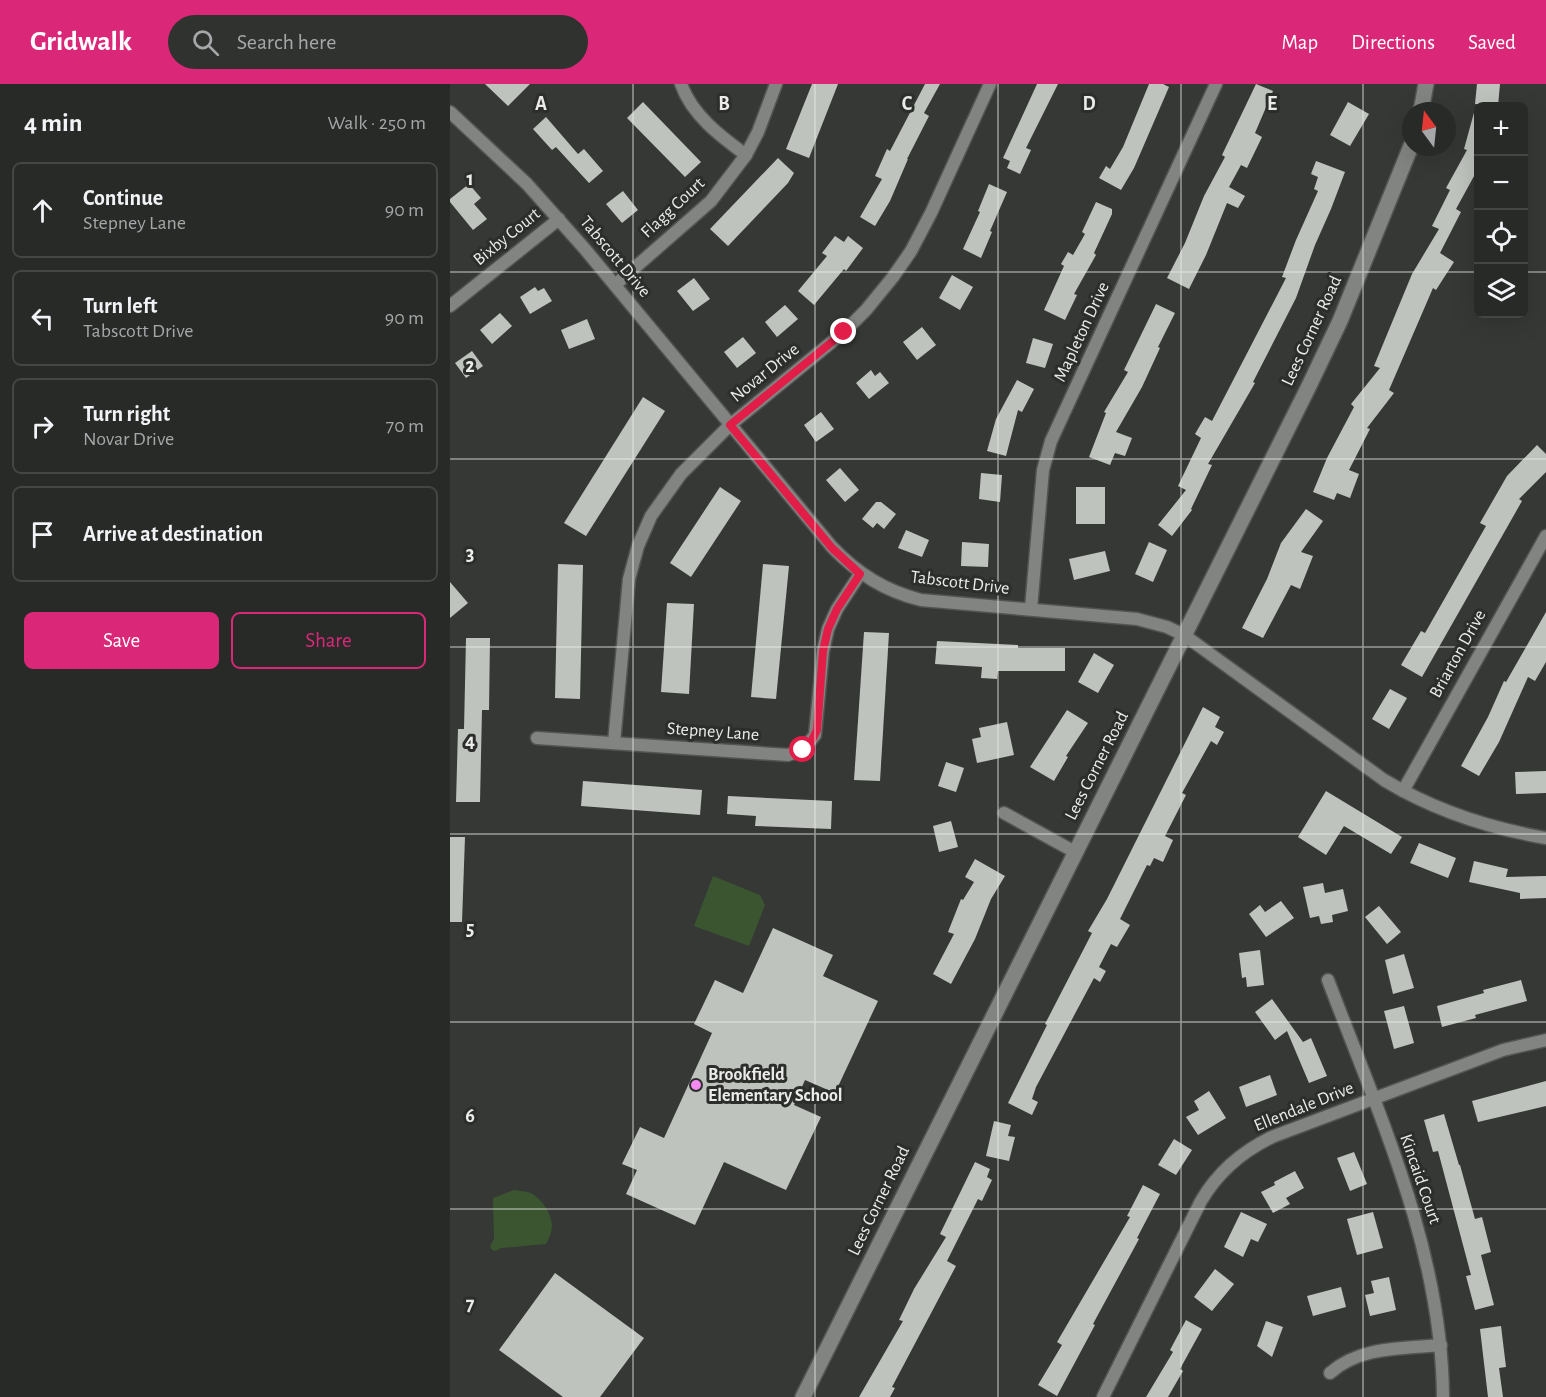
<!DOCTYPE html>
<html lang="en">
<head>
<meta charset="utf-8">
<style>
	body { margin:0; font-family:"Alegreya Sans",sans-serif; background:#303230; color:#f1f3f6 }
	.controls { position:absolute; right:18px; top:18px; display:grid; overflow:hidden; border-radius:9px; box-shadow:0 6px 24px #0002 }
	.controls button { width:54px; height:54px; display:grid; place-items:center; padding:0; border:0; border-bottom:2px solid #444645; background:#282a28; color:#f1f3f6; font:30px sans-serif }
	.compass { position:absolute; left:952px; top:18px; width:54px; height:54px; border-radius:50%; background:#282a28; box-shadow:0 6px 24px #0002; rotate:345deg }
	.stop { position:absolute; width:18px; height:18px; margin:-14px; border:4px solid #e11d48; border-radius:50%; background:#fff }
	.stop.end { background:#e11d48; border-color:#fff; box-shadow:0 2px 6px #0008 }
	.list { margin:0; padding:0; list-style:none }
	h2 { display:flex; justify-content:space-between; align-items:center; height:78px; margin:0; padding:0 24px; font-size:26px }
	h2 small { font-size:20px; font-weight:400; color:#a5a7a8 }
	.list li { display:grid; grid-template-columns:39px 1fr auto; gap:18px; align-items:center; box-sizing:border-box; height:96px; margin:0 12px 12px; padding:0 12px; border:2px solid #444645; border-radius:9px }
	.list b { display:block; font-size:22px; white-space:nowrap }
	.list p { margin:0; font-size:20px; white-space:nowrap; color:#a5a7a8 }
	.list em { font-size:20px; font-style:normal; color:#a5a7a8 }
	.actions { display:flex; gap:12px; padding:18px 24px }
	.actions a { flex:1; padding:14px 0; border:2px solid #db2777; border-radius:9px; text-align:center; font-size:21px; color:#db2777 }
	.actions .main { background:#db2777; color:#fff }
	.icon { flex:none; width:33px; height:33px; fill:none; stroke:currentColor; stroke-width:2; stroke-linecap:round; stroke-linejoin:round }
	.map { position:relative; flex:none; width:1096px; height:1313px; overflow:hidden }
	header { display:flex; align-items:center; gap:36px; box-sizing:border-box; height:84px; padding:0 30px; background:#db2777; color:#fff }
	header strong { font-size:28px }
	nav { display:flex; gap:33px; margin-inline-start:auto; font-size:21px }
	.search { width:420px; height:54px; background:#303230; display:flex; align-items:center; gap:15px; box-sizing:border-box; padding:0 21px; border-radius:33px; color:#a5a7a8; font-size:22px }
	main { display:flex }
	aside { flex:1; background:#282a28 }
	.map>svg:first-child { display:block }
	.green { fill:#3a5530 }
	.building { fill:#bfc3be }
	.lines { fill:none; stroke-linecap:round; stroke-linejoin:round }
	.minor-casing { stroke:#535452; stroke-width:15 }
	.tertiary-casing { stroke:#535452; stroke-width:18 }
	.minor { stroke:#818480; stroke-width:12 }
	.tertiary { stroke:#818480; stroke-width:15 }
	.route { stroke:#e11d48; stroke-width:8 }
	.grid { fill:none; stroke:#ebecea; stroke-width:1.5; stroke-opacity:0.55 }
	.poi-dot { fill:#f489f0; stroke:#2c2e2b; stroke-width:2 }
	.labels { text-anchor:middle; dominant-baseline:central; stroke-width:6; stroke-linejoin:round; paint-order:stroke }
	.street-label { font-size:18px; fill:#ebecea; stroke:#2c2e2b }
	.poi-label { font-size:18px; font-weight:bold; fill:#ebecea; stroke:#2c2e2b; text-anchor:start }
	.grid-label { font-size:20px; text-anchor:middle; font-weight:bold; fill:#ebecea; stroke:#2c2e2b; stroke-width:6; stroke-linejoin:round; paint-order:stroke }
</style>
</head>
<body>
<header>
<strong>Gridwalk</strong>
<div class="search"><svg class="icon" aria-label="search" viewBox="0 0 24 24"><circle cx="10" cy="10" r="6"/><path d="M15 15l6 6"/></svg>Search here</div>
<nav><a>Map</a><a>Directions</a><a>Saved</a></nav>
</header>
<main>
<aside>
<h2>4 min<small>Walk · 250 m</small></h2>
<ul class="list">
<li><svg class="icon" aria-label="ahead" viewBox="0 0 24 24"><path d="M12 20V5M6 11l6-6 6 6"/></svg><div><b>Continue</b><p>Stepney Lane</p></div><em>90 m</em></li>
<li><svg class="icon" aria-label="left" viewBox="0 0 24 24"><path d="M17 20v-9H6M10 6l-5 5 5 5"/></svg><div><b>Turn left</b><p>Tabscott Drive</p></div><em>90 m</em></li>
<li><svg class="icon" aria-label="right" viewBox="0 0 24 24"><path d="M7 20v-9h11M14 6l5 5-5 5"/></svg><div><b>Turn right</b><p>Novar Drive</p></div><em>70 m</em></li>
<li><svg class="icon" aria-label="arrive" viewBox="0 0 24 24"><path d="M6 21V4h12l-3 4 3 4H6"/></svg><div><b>Arrive at destination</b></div></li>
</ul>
<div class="actions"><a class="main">Save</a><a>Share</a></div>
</aside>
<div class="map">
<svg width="1096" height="1313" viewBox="0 0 1096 1313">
	<rect width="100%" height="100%" fill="#363835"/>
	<!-- green -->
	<g class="green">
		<path d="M263,792L310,811L315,821L299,862L244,842Z"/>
		<path d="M64,1106C68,1107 74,1107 78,1108C90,1112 102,1129 102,1142C102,1148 99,1154 96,1160L51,1164L46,1167L42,1166L40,1162L44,1155L43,1114Z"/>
	</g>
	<!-- building -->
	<g class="building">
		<path d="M35,0H80L58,22Z"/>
		<path d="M362,0H388L359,74L336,65Z"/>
		<path d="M475,0H490L474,29L479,32L457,75H458L440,117L425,142L410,133L432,95L425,92L437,65L440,67Z"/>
		<path d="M587,0H608L576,64L581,66L570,90L557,84L560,77L553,74Z"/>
		<path d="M699,0H713L719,3L684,84L671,106L649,94L656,82L660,85L673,63Z"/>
		<path d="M806,0L823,7L805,49L812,53L797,84L791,81L779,103L795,112L788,124L777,119L756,171L739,205L717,194L735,159L754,112L775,73L772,71Z"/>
		<path d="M1027,0H1050L1048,22L1025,20Z"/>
		<path d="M193,18L251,78L235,93L177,34Z"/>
		<path d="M898,18L919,30L900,62L880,51Z"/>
		<path d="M1025,25H1029V83L1006,125L1011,128L990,169L1004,178L986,206L983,204L939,306L944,309L917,344L920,345L899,386L909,390L900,414L887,409L884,416L863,408L877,374L904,323L901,320L930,284L924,282L962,190L989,145L982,142L1000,106L996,104L1017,66L1014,65Z"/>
		<path d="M96,33L128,70L134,65L153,87L139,99L106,63L102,66L83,45Z"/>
		<path d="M328,74L344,89L338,99L278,162L260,145Z"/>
		<path d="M866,77L895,88L881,125L865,161L846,214L803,298L805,299L758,380L762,381L741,425L742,426L722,452L708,441L736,406L728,402L751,354L745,350L755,333L762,337L836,194L832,193L846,156L868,107L864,105L868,93L861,90Z"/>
		<path d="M19,100L31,114L24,120L37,135L23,146L0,118V115Z"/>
		<path d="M539,100L557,108L540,147L542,148L531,174L513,165L530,128L528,127Z"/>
		<path d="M173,107L188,126L172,139L156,120Z"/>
		<path d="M646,118L662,125V130L644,169L646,171L624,210L627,211L615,236L594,226L614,182L611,180L618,168L623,171L635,150L632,148Z"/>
		<path d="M385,152L394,158L398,152L413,164L396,187L394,185L364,221L348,207L377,172L372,169Z"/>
		<path d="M502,191L523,203L510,226L489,214Z"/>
		<path d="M244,194L260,215L243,227L227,207Z"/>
		<path d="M85,203L88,207L94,204L102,217L80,230L70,213Z"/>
		<path d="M706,220L725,229L708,263L710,264L692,303L666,348L682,354L675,372L665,369L660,381L639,373L656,329L654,328L678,288L674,286Z"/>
		<path d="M335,221L348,235L327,253L315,238Z"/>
		<path d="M50,229L62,242L42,260L30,246Z"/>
		<path d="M137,235L145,255L119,265L111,246Z"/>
		<path d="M472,243L486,261L467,276L453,258Z"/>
		<path d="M293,253L306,269L287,284L274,268Z"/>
		<path d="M583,254L603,260L595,284L576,279Z"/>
		<path d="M22,267L33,282L16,294L5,279Z"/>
		<path d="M421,286L425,292L430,288L439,299L419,315L406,299Z"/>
		<path d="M567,296L584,305L572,328L568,326L556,372L537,367L546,335Z"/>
		<path d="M193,313L215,327L136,452L114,439Z"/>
		<path d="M371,328L384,345L366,358L354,341Z"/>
		<path d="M1087,361L1096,370V388L1069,415L1072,417L972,593L951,581L971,547L975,549L1036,442L1030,439L1057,392Z"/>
		<path d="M390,384L409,406L395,418L376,396Z"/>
		<path d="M531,389L552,391L550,418L529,415Z"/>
		<path d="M270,403L291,417L241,493L220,479Z"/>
		<rect x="626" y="403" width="29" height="37"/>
		<path d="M426,418H431L446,430L434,445L427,439L423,444L412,435Z"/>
		<path d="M856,425L873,437L851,468L863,472L850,505L841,501L813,554L792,544L817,495L831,459Z"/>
		<path d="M456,446L479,456L472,473L448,464Z"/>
		<path d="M512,458L539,460L538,483L511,482Z"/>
		<path d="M699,458L717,466L703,498L685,490Z"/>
		<path d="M655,467L660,487L624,496L619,475Z"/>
		<path d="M108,480L133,481L130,615L105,614Z"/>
		<path d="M313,480L339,482L326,615L301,613Z"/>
		<path d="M0,498L18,519L0,534Z"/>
		<path d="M217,519L244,520L239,610L211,608Z"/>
		<path d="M1096,528V578L1085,597L1078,593L1049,658L1029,692L1011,682L1038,633L1054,597L1056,598Z"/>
		<path d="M414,548L439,549L430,697L404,696Z"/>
		<path d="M16,554H40L39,626H32L30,718H6L8,645H14Z"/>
		<path d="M487,557L568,561V564H615V587H548L547,595L531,594L532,583L485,580Z"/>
		<path d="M644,569L664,581L648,609L628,598Z"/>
		<path d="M940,605L957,614L939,645L922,635Z"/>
		<path d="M753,623L770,633L765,643L774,648L767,661L761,657L732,709L736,711L715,752L723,756L713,778L704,774L700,782L697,781L670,835L680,841L667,863L661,860L649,883L656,887L650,898L644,894L586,1003L582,1015L588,1018L582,1031L558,1019L597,941L595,940L642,849L638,847L657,815Z"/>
		<path d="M617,626L638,639L616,672L618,673L604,697L580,683Z"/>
		<path d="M557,638L564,671L527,679L522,655L531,653L529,644Z"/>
		<path d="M496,678L514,684L506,708L488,702Z"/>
		<path d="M1096,687V709L1066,710L1065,688Z"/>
		<path d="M133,697L252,706L250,731L131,722Z"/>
		<path d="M876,707L952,753L941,770L894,742L876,771L848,753Z"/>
		<path d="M278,712L382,717L381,745L305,742L306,732L277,730Z"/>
		<path d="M501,737L508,763L489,768L483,742Z"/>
		<path d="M0,753H15L12,838H0Z"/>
		<path d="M969,759L1006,774L998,794L960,779Z"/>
		<path d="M525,775L555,792L541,815L525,855L501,900L483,890L504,850L498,848L511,815L513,816L524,798L515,793Z"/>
		<path d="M1024,777L1058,785L1056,793L1096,792V814L1070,815V809L1019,798Z"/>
		<path d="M873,799L875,809L893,805L898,827L882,831L883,838L871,840L869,832L860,834L853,803Z"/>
		<path d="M831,817L844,834L816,853L799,830L810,821L815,828Z"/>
		<path d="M929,822L951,848L937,860L915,833Z"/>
		<path d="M323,844L383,871L373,892L428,917L385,1009L355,996L344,1021L371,1033L336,1106L274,1078L245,1141L176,1110L187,1086L172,1080L190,1043L214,1054L262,949L244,940L265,896L293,909Z"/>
		<path d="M810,866L814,901L797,903L796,893L792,894L789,869Z"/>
		<path d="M954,870L964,904L943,910L935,876Z"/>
		<path d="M1071,896L1077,917L1025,931L1026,934L992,943L987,922L1034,909L1033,906Z"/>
		<path d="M822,915L853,958L861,954L877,992L859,999L837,947L825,956L805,928Z"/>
		<path d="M954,922L964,959L944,965L934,927Z"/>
		<path d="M820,991L827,1011L796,1023L789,1003Z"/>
		<path d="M1096,997V1022L1028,1038L1022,1017Z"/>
		<path d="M759,1007L776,1034L748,1051L736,1033L749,1026L744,1017Z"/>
		<path d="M994,1030L1009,1081H1010L1025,1135L1032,1133L1041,1168L1031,1171L1044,1221L1025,1226L1016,1192L1021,1191L988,1067L983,1068L974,1036Z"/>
		<path d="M544,1037L561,1041L558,1052L565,1053L559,1077L536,1072Z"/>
		<path d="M724,1055L742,1066L726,1091L708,1081Z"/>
		<path d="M904,1068L917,1100L900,1107L887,1074Z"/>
		<path d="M525,1078L540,1085L537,1093L542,1096L532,1117L528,1115L497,1177L506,1182L442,1303L445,1304L440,1313H409L453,1237L449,1236L464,1205L496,1153L490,1150Z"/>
		<path d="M845,1087L854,1104L836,1114L840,1120L823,1129L811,1108L825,1101L824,1098Z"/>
		<path d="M693,1101L710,1110L687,1154L689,1155L643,1240L645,1241L607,1312L588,1301L612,1261L607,1258L680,1133L677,1132Z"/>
		<path d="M791,1128L817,1140L808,1158L801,1155L793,1173L774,1163Z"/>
		<path d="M923,1128L933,1164L907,1171L897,1135Z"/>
		<path d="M765,1185L784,1200L762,1227L744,1213Z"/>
		<path d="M105,1189L194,1254L150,1313H113L49,1266Z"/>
		<path d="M939,1193L946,1226L920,1232L915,1211L924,1209L921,1197Z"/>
		<path d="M891,1203L896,1223L863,1232L857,1212Z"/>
		<path d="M736,1236L752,1245L730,1285L733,1287L718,1313H696L723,1268L720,1266Z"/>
		<path d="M816,1237L833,1243L822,1273L807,1262Z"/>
		<path d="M1051,1242L1056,1283L1049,1284L1053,1313H1038L1030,1245Z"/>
	</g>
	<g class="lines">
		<!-- minor casing -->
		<g class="minor-casing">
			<g id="minor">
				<path d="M231,0C242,31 270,52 296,71"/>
				<path d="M0,28L77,100L134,164L382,463C408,490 435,507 471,516L687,535L717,543L734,551L934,696C985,727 1038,744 1096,754"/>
				<path d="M165,201L261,117L296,71L308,48L326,0"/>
				<path d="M0,222L109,135"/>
				<path d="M581,525L593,386L601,357L766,0"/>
				<path d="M87,654L338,671L353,666L365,651L373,567L378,545L387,525L410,490"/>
				<path d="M164,659L179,495L188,462L201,432L231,390L280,341L394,248L416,226L443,193L461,167L481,129L540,0"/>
				<path d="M953,707L1096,452"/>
				<path d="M554,729L625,768"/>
				<path d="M878,896C929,1031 992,1166 993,1313"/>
				<path d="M880,1289C910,1262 952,1265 991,1261"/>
				<path d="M653,1313L751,1117C768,1088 791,1068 822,1053L1053,966L1096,956"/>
			</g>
		</g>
		<!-- tertiary casing -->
		<g class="tertiary-casing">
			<g id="tertiary">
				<path d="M971,27L976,0"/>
				<path d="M353,1313L858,304L890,237L961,62"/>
			</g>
		</g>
		<!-- minor -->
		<use href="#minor" class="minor"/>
		<!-- tertiary -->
		<use href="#tertiary" class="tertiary"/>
	</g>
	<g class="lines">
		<!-- route -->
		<path class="route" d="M353,666L360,660L367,646L373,567L378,545L387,525L410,490L382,464L280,341L394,248"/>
	</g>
	<!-- grid -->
	<path class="grid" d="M183,0V1313M365,0V1313M548,0V1313M731,0V1313M913,0V1313M0,188H1028M1074,188H1096M0,375H1096M0,563H1096M0,750H1096M0,938H1096M0,1125H1096"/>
	<!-- markers -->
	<circle class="poi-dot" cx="246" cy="1001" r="6"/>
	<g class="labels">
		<!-- street labels -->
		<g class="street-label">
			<text transform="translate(223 124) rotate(-43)">Flagg Court</text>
			<text transform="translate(57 153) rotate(-39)">Bixby Court</text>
			<text transform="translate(165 173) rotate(50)">Tabscott Drive</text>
			<text transform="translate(862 247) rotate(-65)">Lees Corner Road</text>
			<text transform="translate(632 248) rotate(-65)">Mapleton Drive</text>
			<text transform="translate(315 289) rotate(-39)">Novar Drive</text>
			<text transform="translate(510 499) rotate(7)">Tabscott Drive</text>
			<text transform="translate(1008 570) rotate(-61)">Briarton Drive</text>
			<text transform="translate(263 648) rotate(4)">Stepney Lane</text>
			<text transform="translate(647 682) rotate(-63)">Lees Corner Road</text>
			<text transform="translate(854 1023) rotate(-22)">Ellendale Drive</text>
			<text transform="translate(970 1095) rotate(71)">Kincaid Court</text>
			<text transform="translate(429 1117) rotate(-64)">Lees Corner Road</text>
		</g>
		<!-- poi labels -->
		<g class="poi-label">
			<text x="258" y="991">Brookfield<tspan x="258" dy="21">Elementary School</tspan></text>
		</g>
	</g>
	<g class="grid-label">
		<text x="91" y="26">A</text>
		<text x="274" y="26">B</text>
		<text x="457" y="26">C</text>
		<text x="639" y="26">D</text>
		<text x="822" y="26">E</text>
		<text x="20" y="101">1</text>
		<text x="20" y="288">2</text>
		<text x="20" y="476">3</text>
		<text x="20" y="663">4</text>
		<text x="20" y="851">5</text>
		<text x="20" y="1038">6</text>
		<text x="20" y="1226">7</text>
	</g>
</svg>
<div class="controls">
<button>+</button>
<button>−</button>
<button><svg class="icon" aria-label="locate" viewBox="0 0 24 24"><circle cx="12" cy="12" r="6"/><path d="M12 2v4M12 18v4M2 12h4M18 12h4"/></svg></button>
<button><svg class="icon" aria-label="layers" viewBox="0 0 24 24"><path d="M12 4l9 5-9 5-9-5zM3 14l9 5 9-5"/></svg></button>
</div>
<svg class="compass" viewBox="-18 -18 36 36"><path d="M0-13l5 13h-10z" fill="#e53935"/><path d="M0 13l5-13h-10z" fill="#a5a7a8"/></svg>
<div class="stop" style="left:353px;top:666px"></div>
<div class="stop end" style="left:394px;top:248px"></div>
</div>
</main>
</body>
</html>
